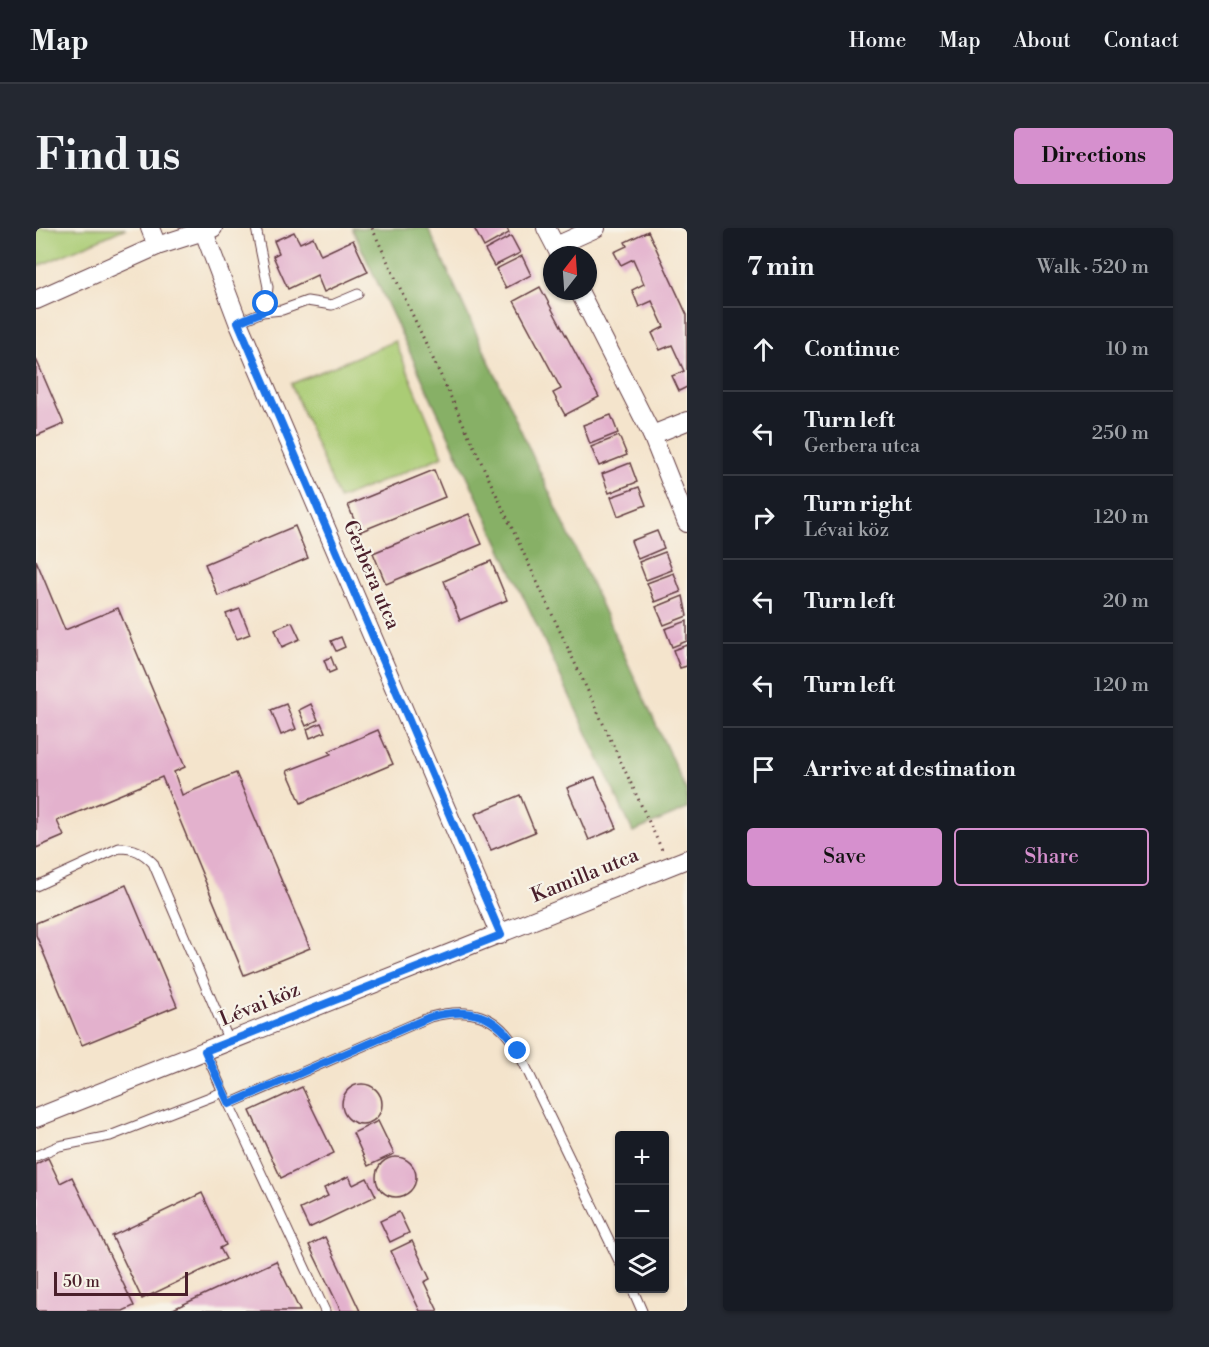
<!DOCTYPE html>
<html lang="en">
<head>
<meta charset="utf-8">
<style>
	body { margin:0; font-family:"Libre Bodoni",serif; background:#242831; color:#f1f3f6 }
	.controls { position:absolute; right:18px; bottom:18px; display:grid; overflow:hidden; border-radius:6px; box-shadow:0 2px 4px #0004 }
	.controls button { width:54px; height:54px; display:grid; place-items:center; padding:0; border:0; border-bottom:2px solid #363941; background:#171b24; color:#f1f3f6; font:30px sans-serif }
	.compass { position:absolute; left:507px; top:18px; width:54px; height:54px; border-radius:50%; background:#171b24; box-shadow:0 2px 4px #0004; rotate:17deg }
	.scale { position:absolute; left:18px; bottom:15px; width:134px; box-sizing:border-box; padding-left:6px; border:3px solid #4a1f2b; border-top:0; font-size:16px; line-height:21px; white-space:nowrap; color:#4a1f2b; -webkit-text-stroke:4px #f7f3e8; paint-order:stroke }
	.stop { position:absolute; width:18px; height:18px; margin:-14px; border:4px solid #1a73e8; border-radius:50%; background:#fff }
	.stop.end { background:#1a73e8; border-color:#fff; box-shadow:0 2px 6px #0008 }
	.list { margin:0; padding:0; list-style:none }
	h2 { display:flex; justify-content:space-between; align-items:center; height:78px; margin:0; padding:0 24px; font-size:26px }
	h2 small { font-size:20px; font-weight:400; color:#9ea1a6 }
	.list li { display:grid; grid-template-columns:39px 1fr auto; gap:18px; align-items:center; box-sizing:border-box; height:84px; padding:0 24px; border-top:2px solid #363941 }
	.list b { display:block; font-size:22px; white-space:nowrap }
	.list p { margin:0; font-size:20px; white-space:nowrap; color:#9ea1a6 }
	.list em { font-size:20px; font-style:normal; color:#9ea1a6 }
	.actions { display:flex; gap:12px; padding:18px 24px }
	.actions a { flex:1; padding:14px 0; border:2px solid #d690ce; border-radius:6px; text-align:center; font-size:21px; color:#d690ce }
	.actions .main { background:#d690ce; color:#111 }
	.icon { flex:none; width:33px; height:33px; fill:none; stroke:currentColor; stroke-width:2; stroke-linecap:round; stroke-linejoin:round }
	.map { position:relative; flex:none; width:651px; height:1083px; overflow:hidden; border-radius:6px }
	header { display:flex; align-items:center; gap:36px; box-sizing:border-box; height:84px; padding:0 30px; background:#171b24; border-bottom:2px solid #363941 }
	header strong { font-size:28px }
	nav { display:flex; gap:33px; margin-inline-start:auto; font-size:21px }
	.intro { display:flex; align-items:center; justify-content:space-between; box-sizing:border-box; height:144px; padding:0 36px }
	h1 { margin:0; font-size:42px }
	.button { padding:15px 27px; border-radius:6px; background:#d690ce; color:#111; font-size:21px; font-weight:700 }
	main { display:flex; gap:36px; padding:0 36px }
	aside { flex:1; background:#171b24; border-radius:6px; box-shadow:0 2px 4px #0004 }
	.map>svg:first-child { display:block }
	.green { fill:#aacc75; stroke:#7a7650; stroke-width:1.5 }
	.forest { fill:#87b066; stroke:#686848; stroke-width:1.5 }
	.building { fill:#e3b1cd }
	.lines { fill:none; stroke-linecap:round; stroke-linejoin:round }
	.service-casing { stroke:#643d43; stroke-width:11 }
	.minor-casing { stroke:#643d43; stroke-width:20 }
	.path { stroke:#643d43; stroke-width:3; stroke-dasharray:1.5 4.5; stroke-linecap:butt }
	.service { stroke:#fff; stroke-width:9 }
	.minor { stroke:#fff; stroke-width:18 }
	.route { stroke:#1a73e8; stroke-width:8 }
	.labels { text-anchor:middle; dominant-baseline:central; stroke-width:4.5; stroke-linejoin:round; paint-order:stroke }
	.street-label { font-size:20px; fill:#4a1f2b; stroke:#f7f3e8 }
</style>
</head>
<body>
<header>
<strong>Map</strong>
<nav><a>Home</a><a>Map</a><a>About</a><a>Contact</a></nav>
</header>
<div class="intro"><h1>Find us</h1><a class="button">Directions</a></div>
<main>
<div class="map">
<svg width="651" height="1083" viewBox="0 0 651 1083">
	<rect width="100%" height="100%" fill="#f7f3e8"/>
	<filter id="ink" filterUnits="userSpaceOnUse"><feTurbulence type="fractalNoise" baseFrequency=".0167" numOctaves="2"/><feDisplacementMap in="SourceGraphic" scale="12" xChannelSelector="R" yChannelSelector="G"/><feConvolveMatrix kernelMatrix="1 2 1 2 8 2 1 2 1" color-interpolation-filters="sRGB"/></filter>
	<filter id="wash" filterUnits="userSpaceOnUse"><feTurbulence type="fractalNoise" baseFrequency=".008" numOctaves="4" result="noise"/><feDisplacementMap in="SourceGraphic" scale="24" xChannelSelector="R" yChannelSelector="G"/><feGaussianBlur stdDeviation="1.35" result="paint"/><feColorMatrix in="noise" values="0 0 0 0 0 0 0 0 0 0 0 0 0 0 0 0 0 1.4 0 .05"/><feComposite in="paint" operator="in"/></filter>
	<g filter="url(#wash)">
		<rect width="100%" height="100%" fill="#f4e4cc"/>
		<!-- green -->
		<g class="green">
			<path d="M0,0H90L0,39Z"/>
			<path d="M359,113L407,228L303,271L255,156Z"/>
		</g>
		<!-- forest -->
		<path class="forest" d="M316,0H392L651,564V581L597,604Z"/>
		<g id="blocks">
			<!-- building -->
			<g class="building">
				<path d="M438,0H471L473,5L448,19Z"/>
				<path d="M612,3L651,87V159L643,163L636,148L648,143L636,117L624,122L616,105L628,99L616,73L603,79L596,62L608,56L597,31L585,37L578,24L591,18L589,14Z"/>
				<path d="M258,4L264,15L277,9L285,27L317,12L332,44L288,64L281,47L252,61L237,28L243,25L238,13Z"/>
				<path d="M475,8L484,25L458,38L449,22Z"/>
				<path d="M486,28L495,47L470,60L460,41Z"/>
				<path d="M504,59L563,169L529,187L517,165L525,161L478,73Z"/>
				<path d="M0,131L28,196L0,208Z"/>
				<path d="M575,187L582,205L554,216L547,197Z"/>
				<path d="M583,208L591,227L563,238L555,219Z"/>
				<path d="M594,235L601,254L573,265L566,246Z"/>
				<path d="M398,242L409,269L323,304L312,277Z"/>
				<path d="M603,259L610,277L582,288L575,269Z"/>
				<path d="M433,286L446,316L350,356L337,325Z"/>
				<path d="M259,298L272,330L182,368L169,336Z"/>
				<path d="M621,303L628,320L602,331L595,313Z"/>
				<path d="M629,324L636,342L610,352L603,334Z"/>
				<path d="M0,332L29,402L82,380L149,539L138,544L146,567L200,545L274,720L208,747L126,549L21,593L28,608L0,620Z"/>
				<path d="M455,333L471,372L424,392L408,353Z"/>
				<path d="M638,345L645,364L619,374L611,355Z"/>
				<path d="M647,368L651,388L628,397L620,379Z"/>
				<path d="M204,381L214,406L201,411L190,386Z"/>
				<path d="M651,393V413L636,419L629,401Z"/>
				<path d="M256,394L264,411L246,419L239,401Z"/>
				<path d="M305,409L309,419L300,423L295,413Z"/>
				<path d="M651,417V438L644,440L637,422Z"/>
				<path d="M295,429L300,442L293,445L288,432Z"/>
				<path d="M250,476L260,501L245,507L235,482Z"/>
				<path d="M275,476L282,492L270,498L263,482Z"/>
				<path d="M285,495L289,504L274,510L271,501Z"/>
				<path d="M342,502L357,536L265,575L251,543L295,526L293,523Z"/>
				<path d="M559,549L581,600L553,612L531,560Z"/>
				<path d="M484,567L499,604L455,622L439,586Z"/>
				<path d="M90,657L141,778L46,817L0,707V695Z"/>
				<circle cx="326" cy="876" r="20"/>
				<path d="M266,859L298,925L245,950L214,883Z"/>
				<path d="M342,893L358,926L332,938L317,905Z"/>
				<circle cx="360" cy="949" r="20"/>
				<path d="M12,930L24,955L36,949L98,1078L87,1083H0V936Z"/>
				<path d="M313,948L317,957L331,950L340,968L273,1000L264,981L292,968L288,960Z"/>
				<path d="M166,965L190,1017L184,1020L190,1031L106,1071L76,1008Z"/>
				<path d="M363,984L373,1005L354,1014L344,993Z"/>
				<path d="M289,1009L324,1083H305L273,1017Z"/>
				<path d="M376,1013L394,1051L388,1054L402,1083H384L355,1023Z"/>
				<path d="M240,1033L264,1083H133Z"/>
			</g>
		</g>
	</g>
	<g filter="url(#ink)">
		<use href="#blocks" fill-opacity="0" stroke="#643d43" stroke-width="1.5"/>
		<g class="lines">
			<!-- service casing -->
			<g class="service-casing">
				<g id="service">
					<path d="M226,84L246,82L271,73L296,77L322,66"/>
					<path d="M202,94L226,84L230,76L232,59L220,0"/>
					<path d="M0,658L83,620C99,620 106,624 117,635L193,813"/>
					<path d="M187,864L193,876L394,789C433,779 461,785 482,823L584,1035"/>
					<path d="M193,876L289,1083"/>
					<path d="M0,928L23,918L74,908L187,864L169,823"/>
					<path d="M596,1060L606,1083"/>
				</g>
			</g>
			<!-- minor casing -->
			<g class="minor-casing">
				<g id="minor">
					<path d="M114,0L121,18"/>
					<path d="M510,0L524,27"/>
					<path d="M168,4L202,94L464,707"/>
					<path d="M520,18L560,0"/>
					<path d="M543,63L616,207L651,295"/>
					<path d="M0,72L121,18L177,0"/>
					<path d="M616,207L651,193"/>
					<path d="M0,890L651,631"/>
				</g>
			</g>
			<!-- path -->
			<path class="path" d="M336,0L627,624"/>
			<!-- service -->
			<use href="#service" class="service"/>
			<!-- minor -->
			<use href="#minor" class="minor"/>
		</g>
	</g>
	<g class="lines" filter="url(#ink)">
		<!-- route -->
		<path class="route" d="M230,76L226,84L202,94L465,707L169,823L193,876L394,789C433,779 461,785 482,823"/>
	</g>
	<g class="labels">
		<!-- street labels -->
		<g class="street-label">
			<text transform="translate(335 347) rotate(67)">Gerbera utca</text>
			<text transform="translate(549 648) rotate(-22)">Kamilla utca</text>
			<text transform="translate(224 777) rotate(-22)">Lévai köz</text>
		</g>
	</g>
</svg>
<div class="controls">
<button>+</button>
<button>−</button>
<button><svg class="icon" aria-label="layers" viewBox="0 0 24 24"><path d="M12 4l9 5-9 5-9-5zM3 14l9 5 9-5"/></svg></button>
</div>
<svg class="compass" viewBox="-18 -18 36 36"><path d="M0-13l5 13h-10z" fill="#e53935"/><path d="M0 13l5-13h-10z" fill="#9ea1a6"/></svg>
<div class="scale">50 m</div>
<div class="stop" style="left:230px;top:76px"></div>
<div class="stop end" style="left:482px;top:823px"></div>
</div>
<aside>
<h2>7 min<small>Walk · 520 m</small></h2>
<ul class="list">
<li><svg class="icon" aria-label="ahead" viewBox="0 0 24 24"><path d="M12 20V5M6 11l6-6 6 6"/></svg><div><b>Continue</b></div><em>10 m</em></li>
<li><svg class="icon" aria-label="left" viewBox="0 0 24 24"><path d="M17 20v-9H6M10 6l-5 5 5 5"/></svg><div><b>Turn left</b><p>Gerbera utca</p></div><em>250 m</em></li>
<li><svg class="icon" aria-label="right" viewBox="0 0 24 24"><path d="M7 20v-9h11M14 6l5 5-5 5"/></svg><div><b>Turn right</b><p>Lévai köz</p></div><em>120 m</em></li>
<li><svg class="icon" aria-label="left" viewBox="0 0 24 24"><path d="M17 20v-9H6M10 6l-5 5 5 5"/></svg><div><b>Turn left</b></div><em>20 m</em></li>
<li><svg class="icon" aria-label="left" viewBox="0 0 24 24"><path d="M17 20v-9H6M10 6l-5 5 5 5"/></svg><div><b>Turn left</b></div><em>120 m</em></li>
<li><svg class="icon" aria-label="arrive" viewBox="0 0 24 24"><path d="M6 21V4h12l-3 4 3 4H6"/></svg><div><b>Arrive at destination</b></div></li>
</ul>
<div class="actions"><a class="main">Save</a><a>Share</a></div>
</aside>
</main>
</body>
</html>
